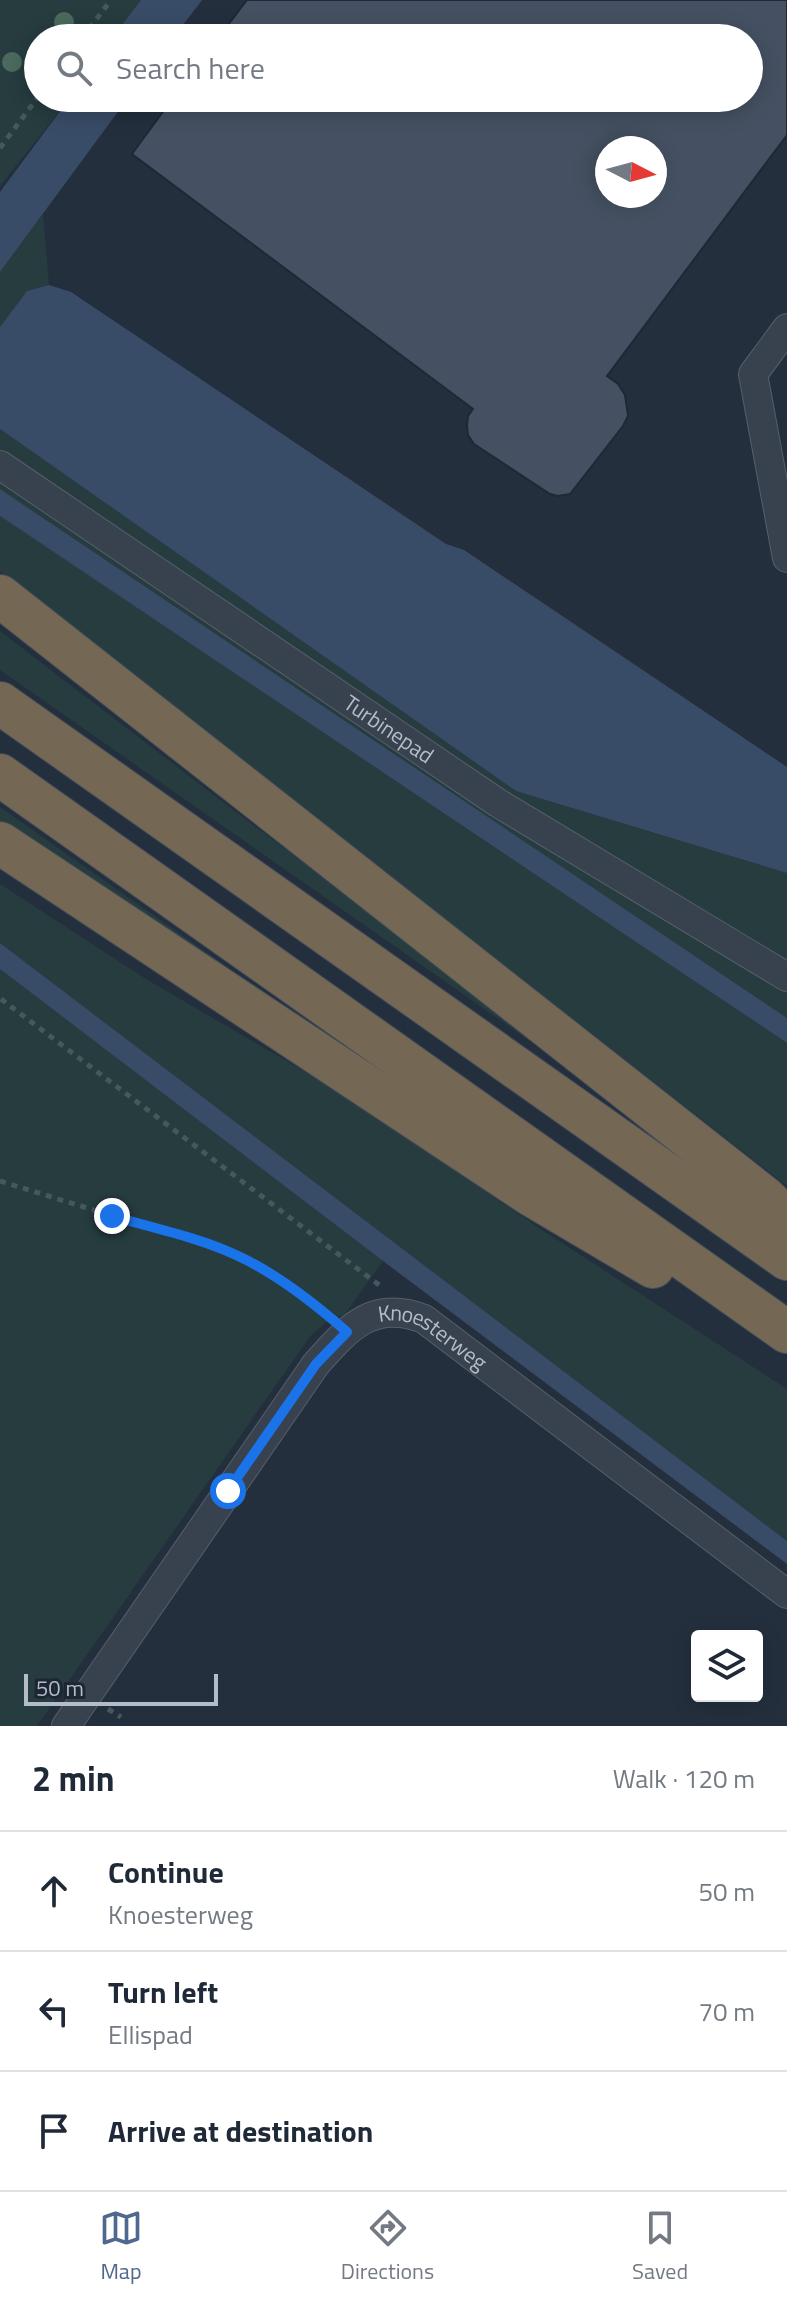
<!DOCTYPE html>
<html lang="en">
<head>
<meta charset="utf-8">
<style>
	body { margin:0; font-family:"Titillium Web",sans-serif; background:#f6f6f7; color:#1f2937 }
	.controls { position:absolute; right:24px; bottom:24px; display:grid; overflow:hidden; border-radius:8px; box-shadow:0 4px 20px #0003 }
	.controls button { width:72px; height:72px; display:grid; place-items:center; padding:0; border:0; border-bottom:2px solid #e0e1e3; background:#fff; color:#1f2937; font:40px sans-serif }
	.compass { position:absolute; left:595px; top:136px; width:72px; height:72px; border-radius:50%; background:#fff; box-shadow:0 4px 20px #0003; rotate:96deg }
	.scale { position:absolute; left:24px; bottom:20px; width:194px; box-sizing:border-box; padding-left:8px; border:4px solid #b4bcc9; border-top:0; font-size:22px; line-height:28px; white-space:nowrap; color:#b4bcc9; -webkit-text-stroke:6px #1d2633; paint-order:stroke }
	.stop { position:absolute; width:24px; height:24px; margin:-18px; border:6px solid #1a73e8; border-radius:50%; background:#fff }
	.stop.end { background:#1a73e8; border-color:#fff; box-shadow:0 2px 8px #0008 }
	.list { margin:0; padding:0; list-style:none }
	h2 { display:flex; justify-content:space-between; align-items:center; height:104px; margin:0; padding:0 32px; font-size:34px }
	h2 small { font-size:26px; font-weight:400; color:#747a83 }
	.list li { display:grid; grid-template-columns:52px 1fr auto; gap:24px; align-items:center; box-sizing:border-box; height:120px; padding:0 32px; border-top:2px solid #e0e1e3 }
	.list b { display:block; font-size:30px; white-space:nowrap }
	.list p { margin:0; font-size:26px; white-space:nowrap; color:#747a83 }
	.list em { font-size:26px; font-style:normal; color:#747a83 }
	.icon { flex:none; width:44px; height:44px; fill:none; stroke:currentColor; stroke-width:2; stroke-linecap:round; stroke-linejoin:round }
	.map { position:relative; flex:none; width:787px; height:1726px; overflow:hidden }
	.search { position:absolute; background:#fff; box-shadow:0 4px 20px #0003; left:24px; right:24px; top:24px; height:88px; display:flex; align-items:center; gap:20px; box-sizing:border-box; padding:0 28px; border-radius:44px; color:#747a83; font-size:30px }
	.sheet { height:464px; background:#fff }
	nav { display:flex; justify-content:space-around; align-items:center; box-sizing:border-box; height:112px; border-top:2px solid #e0e1e3; background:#fff; font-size:22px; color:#747a83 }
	nav a { display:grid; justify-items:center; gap:4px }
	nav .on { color:#4f688e }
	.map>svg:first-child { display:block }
	.green { fill:#263c3f }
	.water { fill:#394c67 }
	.building { fill:#455162; stroke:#1f2835; stroke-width:2; fill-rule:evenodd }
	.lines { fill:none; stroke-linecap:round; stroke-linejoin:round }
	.minor-casing { stroke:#565f6c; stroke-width:30 }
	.highway-casing { stroke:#434c59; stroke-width:44 }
	.path { stroke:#44595c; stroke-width:5; stroke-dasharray:6 6; stroke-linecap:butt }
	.minor { stroke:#38414e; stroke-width:28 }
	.highway { stroke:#746855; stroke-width:42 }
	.tree { fill:#4b6a5d }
	.route { stroke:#1a73e8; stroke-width:10 }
	.labels { text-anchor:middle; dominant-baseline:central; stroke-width:7; stroke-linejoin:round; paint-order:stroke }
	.street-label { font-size:22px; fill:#b4bcc9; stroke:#1d2633 }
</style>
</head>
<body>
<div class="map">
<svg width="787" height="1726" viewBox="0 0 787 1726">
	<rect width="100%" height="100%" fill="#242f3e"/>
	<!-- green -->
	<g class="green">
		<path d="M0,0H141L112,38H38V98H70L0,186Z"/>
		<path d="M43,214L49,285L27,291L0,327V272Z"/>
		<path d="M0,429L516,791L787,873V1018L0,489Z"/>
		<path d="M0,516L787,1043V1186L0,571Z"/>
		<path d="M0,631L261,831L556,1046L680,1146L0,670Z"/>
		<path d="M0,807L530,1180L0,836Z"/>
		<path d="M0,884L146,979L345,1095L536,1226L787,1389V1541L0,943Z"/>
		<path d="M0,969L383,1261L345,1314L327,1322L311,1335L37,1726H0Z"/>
	</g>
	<!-- water -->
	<g class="water">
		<path d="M141,0H202L173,38H112Z"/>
		<path d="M70,98H128L0,272V192Z"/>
		<path d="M49,285L71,292L446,544L464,550L787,767V873L516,791L0,429V327L27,291Z"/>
		<path d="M0,489L787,1018V1043L0,516Z"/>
		<path d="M0,943L787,1541V1564L383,1261L0,969Z"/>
	</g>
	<!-- building -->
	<path class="building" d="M247,0H787V135L607,376L618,384L625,395L628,416L623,426L570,494L558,496L550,494L474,444L468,435L467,426L468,416L473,409L132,154L173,98H749V38H218ZM607,148H655V196H607Z"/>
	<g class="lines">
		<!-- minor casing -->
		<g class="minor-casing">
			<g id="minor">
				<path d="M787,328L753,374L787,558"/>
				<path id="s1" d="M0,465L498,803L787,977"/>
				<path id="s2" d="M66,1726L316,1364C348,1328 373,1299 424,1319L787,1594"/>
			</g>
		</g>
		<!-- highway casing -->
		<g class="highway-casing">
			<g id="highway">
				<path d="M0,596L764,1197L787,1219"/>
				<path d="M0,703L787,1259"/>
				<path d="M0,775L787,1332"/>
				<path d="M0,843L531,1195L653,1267"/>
			</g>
		</g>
		<!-- path -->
		<g class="path">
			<path d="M82,38L111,0"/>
			<path d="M0,148L38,97"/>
			<path d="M1,999L383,1288"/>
			<path d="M0,1181L232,1253L282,1282L328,1315"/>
			<path d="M108,1709L121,1717"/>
		</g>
		<!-- minor -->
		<use href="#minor" class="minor"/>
		<!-- highway -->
		<use href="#highway" class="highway"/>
	</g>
	<!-- trees -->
	<g class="tree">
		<circle cx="64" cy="22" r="10"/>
		<circle cx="12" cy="62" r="10"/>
	</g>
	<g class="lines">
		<!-- route -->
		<path class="route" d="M112,1216C153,1228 197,1237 236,1255C276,1273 313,1302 347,1332L316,1364L228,1491"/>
	</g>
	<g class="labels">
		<!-- street labels -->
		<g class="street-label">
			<text stroke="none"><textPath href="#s1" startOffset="470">Turbinepad</textPath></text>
			<text stroke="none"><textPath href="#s2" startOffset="582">Knoesterweg</textPath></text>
		</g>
	</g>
</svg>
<div class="controls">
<button><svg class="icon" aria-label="layers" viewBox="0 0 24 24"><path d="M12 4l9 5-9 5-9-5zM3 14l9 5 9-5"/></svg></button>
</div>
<svg class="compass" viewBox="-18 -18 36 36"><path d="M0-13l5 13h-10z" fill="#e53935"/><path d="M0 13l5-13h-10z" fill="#747a83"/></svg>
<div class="scale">50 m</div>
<div class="stop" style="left:228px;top:1491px"></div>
<div class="stop end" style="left:112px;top:1216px"></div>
<div class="search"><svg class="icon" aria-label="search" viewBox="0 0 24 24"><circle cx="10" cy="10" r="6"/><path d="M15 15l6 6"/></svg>Search here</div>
</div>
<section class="sheet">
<h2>2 min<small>Walk · 120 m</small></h2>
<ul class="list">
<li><svg class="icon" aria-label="ahead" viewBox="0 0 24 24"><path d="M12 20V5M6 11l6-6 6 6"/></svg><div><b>Continue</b><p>Knoesterweg</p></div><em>50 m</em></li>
<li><svg class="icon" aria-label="left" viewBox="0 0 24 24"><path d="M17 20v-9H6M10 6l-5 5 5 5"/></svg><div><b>Turn left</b><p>Ellispad</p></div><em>70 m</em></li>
<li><svg class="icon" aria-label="arrive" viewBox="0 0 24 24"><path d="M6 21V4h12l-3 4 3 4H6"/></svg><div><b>Arrive at destination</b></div></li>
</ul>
</section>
<nav>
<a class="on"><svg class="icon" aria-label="map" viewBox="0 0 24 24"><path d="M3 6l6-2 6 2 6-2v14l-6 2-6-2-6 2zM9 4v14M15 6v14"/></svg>Map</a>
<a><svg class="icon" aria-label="directions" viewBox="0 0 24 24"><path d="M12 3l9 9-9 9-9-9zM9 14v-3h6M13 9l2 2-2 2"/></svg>Directions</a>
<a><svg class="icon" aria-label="saved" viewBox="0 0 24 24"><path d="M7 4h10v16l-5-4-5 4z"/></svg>Saved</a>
</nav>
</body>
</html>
